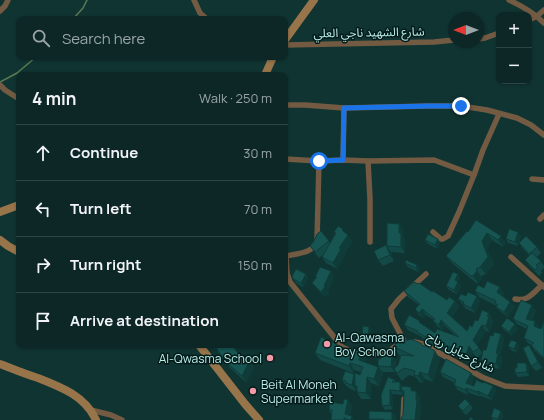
<!DOCTYPE html>
<html lang="en">
<head>
<meta charset="utf-8">
<style>
	body { margin:0; font-family:Manrope,"Noto Sans Arabic",sans-serif; background:#1a3332; color:#f1f3f6 }
	.controls { position:absolute; right:12px; top:12px; display:grid; overflow:hidden; border-radius:8px; box-shadow:0 1px 3px #0004 }
	.controls button { width:36px; height:36px; display:grid; place-items:center; padding:0; border:0; border-bottom:1px solid #2c4443; background:#0c2726; color:#f1f3f6; font:20px sans-serif }
	.compass { position:absolute; left:448px; top:12px; width:36px; height:36px; border-radius:50%; background:#0c2726; box-shadow:0 1px 3px #0004; rotate:270deg }
	.stop { position:absolute; width:12px; height:12px; margin:-9px; border:3px solid #1a73e8; border-radius:50%; background:#fff }
	.stop.end { background:#1a73e8; border-color:#fff; box-shadow:0 1px 4px #0008 }
	.list { margin:0; padding:0; list-style:none }
	h2 { display:flex; justify-content:space-between; align-items:center; height:52px; margin:0; padding:0 16px; font-size:17px }
	h2 small { font-size:13px; font-weight:400; color:#9aa5a7 }
	.list li { display:grid; grid-template-columns:26px 1fr auto; gap:12px; align-items:center; box-sizing:border-box; height:56px; padding:0 16px; border-top:1px solid #2c4443 }
	.list b { display:block; font-size:15px; white-space:nowrap }
	.list em { font-size:13px; font-style:normal; color:#9aa5a7 }
	.icon { flex:none; width:22px; height:22px; fill:none; stroke:currentColor; stroke-width:2; stroke-linecap:round; stroke-linejoin:round }
	.map { position:relative; flex:none; width:544px; height:420px; overflow:hidden }
	.search { position:absolute; background:#0c2726; box-shadow:0 1px 3px #0004; left:16px; top:16px; width:272px; height:44px; display:flex; align-items:center; gap:10px; box-sizing:border-box; padding:0 14px; border-radius:8px; color:#9aa5a7; font-size:15px }
	.panel { position:absolute; background:#0c2726; box-shadow:0 1px 3px #0004; left:16px; top:72px; width:272px; height:276px; border-radius:8px }
	.map>svg:first-child { display:block }
	.lines { fill:none; stroke-linecap:round; stroke-linejoin:round }
	.stream { stroke:#5c7b53; stroke-width:1.5 }
	.street { stroke:#725b42; stroke-width:5.5 }
	.secondary { stroke:#97744a; stroke-width:8 }
	.wall { fill:#134947 }
	.shaded-wall { fill:#0f3c39 }
	.building { fill:#165552; stroke:#0f3c39 }
	.route { stroke:#1a73e8; stroke-width:5 }
	.poi-dot { fill:#f39aa8; stroke:#031b19; stroke-width:1.5 }
	.labels { text-anchor:middle; dominant-baseline:central; stroke-width:3; stroke-linejoin:round; paint-order:stroke }
	.street-label { font-size:12px; fill:#baece8; stroke:#031b19 }
	.poi-label { font-size:12px; fill:#baece8; stroke:#031b19; text-anchor:start }
</style>
</head>
<body>
<div class="map">
<svg width="544" height="420" viewBox="0 0 544 420">
	<rect width="100%" height="100%" fill="#103432"/>
	<g class="lines">
		<!-- stream -->
		<g class="stream">
			<path d="M73,19L83,8L87,0"/>
			<path d="M0,82L17,73L36,57"/>
		</g>
		<!-- street -->
		<g class="street">
			<path d="M194,0L200,13L207,19"/>
			<path d="M509,0C522,6 534,13 544,23"/>
			<path d="M0,11L5,6L8,0"/>
			<path d="M529,20L537,16L544,10"/>
			<path d="M478,39L485,38L499,33"/>
			<path d="M285,45L434,42L454,40"/>
			<path d="M0,85L5,90L19,99"/>
			<path d="M285,105H305L344,108L428,106H461L487,110L517,118L531,125L544,135"/>
			<path d="M285,159L319,161L343,160L368,161L434,160L474,175"/>
			<path d="M343,160L344,108"/>
			<path d="M368,161L370,199V242"/>
			<path d="M532,179L544,180"/>
			<path d="M540,219L544,215"/>
			<path d="M433,232L441,239H443L448,236L459,212L474,175L483,150L499,114"/>
			<path d="M285,253L286,256L287,273L290,282L342,347L353,352L379,354L387,352L399,344"/>
			<path d="M286,256C298,253 312,254 317,241L319,161"/>
			<path d="M511,257L544,287"/>
			<path d="M515,299C528,302 533,293 542,285"/>
			<path d="M404,341L392,318L391,309L399,299L426,274"/>
			<path d="M415,342L423,344L482,377L505,386L544,388"/>
			<path d="M91,410L111,415L122,420"/>
			<path d="M403,420L404,399"/>
		</g>
		<!-- secondary -->
		<g class="secondary">
			<path d="M285,40L314,0"/>
			<path d="M265,75L273,57"/>
			<path d="M0,212L19,205"/>
			<path d="M0,240L8,246L19,252"/>
			<path d="M199,345L245,404L259,420"/>
			<path d="M0,364C13,369 25,374 38,378C61,387 85,396 96,420"/>
		</g>
	</g>
	<!-- wall -->
	<g class="wall">
		<path d="M476,220L506,243L503,247L492,240L487,249L494,264L486,274L481,276L482,278L478,283H476L452,263L446,256L468,232Z"/>
		<path d="M403,229V236L405,239V253L391,252L394,261L383,266L378,260L386,245Z"/>
		<path d="M321,231L330,243L335,234L334,232L345,233L353,241L344,254L345,255L337,269L326,263L322,257L324,254L319,258L310,246L314,241Z"/>
		<path d="M518,232L521,236L518,246L508,243L506,239Z"/>
		<path d="M438,239L440,243L438,249L428,244L425,240Z"/>
		<path d="M519,243L537,247L541,253L537,257L544,266V268L541,271L542,273L539,276L529,265L525,260L529,255L523,249Z"/>
		<path d="M405,263L417,265L420,269L418,272L408,267Z"/>
		<path d="M306,274L308,278L303,287L296,283L293,279Z"/>
		<path d="M315,277H334L328,291L329,293L325,297L316,288L312,283L316,278Z"/>
		<path d="M460,278L457,284L461,286L457,294L449,290L446,286Z"/>
		<path d="M418,284L432,292L447,300L455,301L459,306L452,317L467,331L489,313L492,318V320L493,322L489,332L486,331L477,345L482,353L486,350L493,336L501,334L504,339L500,355L502,358L500,369L484,366L481,360L482,353L477,358L472,352L470,359L466,358L459,355L458,354L435,346L421,337L420,336L408,330L404,325H422L435,333L456,336L445,326L442,330L437,326L433,321L434,320L426,315L423,318L419,315L415,309L419,305L408,297L404,291Z"/>
		<path d="M484,288L504,293L502,296L510,302L515,307L508,317L501,312L496,307L497,306L479,297L475,291Z"/>
		<path d="M466,296H477L480,301L475,313L466,309L458,299Z"/>
		<path d="M536,310L532,320L539,326L538,328L541,329L544,321V359L534,350L531,345L528,343L524,338L527,329L517,324L513,319Z"/>
		<path d="M501,326L518,328L512,336L504,330Z"/>
		<path d="M371,331L370,340H365L362,336Z"/>
		<path d="M213,345H232L237,352L254,368L246,382L230,368L218,350Z"/>
		<path d="M339,346L366,357L365,362L383,373L379,386L371,383V399H361L357,392V388L356,391L350,389L348,387L346,386L342,380L354,374L360,375L361,372L354,370L353,373L320,360L315,353Z"/>
		<path d="M423,346L440,359L433,382L425,379L423,383L419,382L416,377L409,375L402,381L395,371V372H382L378,366L381,359L392,356L396,362V367L398,365L401,356L399,355L394,347Z"/>
		<path d="M508,346H519L516,353L511,350Z"/>
		<path d="M533,351L542,368L536,371L531,366Z"/>
		<path d="M526,363L529,367V376L518,377L515,373Z"/>
		<path d="M440,372L471,373L474,377L471,385L474,386H493L496,390L492,400L481,396V397L469,393L468,395L458,390L454,385L455,383L443,377Z"/>
		<path d="M388,377L395,380L396,382L403,386L414,391H416L420,397L419,404L421,406L403,415L404,394L403,392V395L392,394L393,409L385,410L382,406Z"/>
		<path d="M348,400L352,406L350,416L354,420H331V414L329,410L343,404Z"/>
		<path d="M470,404L473,408L466,415L461,410L458,406Z"/>
		<path d="M501,411L503,415L502,420H493L491,417Z"/>
		<path d="M392,412L396,417V420H370L369,419Z"/>
	</g>
	<!-- shaded-wall -->
	<g class="shaded-wall">
		<path d="M399,224L403,229V236L405,239V253L401,247L399,233Z"/>
		<path d="M518,232L521,236L518,246L515,242Z"/>
		<path d="M487,233L492,240L487,249L494,264L486,274L480,267L482,241Z"/>
		<path d="M348,235L353,241L344,254L345,255L337,269L333,263L339,248Z"/>
		<path d="M501,236L506,243L503,247L498,240Z"/>
		<path d="M438,239L440,243L438,249L435,245Z"/>
		<path d="M386,245L391,252L394,261L390,255Z"/>
		<path d="M417,265L420,269L418,272L416,268Z"/>
		<path d="M476,269L482,278L478,283L473,276Z"/>
		<path d="M331,271L334,277L328,291L329,293L325,297L321,292Z"/>
		<path d="M306,274L308,278L303,287L301,283Z"/>
		<path d="M458,274L460,278L457,284L455,280Z"/>
		<path d="M458,282L461,286L457,294L454,290Z"/>
		<path d="M500,287L504,293L501,298L497,292Z"/>
		<path d="M477,296L480,301L475,313L471,308Z"/>
		<path d="M455,301L459,306L451,318L447,313Z"/>
		<path d="M510,302L515,307L508,317L504,312Z"/>
		<path d="M532,305L536,310L530,324L526,319Z"/>
		<path d="M422,309L426,315L423,318L419,313Z"/>
		<path d="M489,313L492,318V320L493,322L489,332L486,326Z"/>
		<path d="M441,320L445,326L442,330L439,325Z"/>
		<path d="M535,321L539,326L538,331L534,326Z"/>
		<path d="M515,324L518,328L512,336L509,332Z"/>
		<path d="M482,325L486,331L477,345L473,340Z"/>
		<path d="M369,327L371,331L370,340L368,336Z"/>
		<path d="M501,334L504,339L500,355L502,358L500,369L496,364V353Z"/>
		<path d="M517,342L519,346L516,353L514,349Z"/>
		<path d="M529,345L533,351L542,368L538,362Z"/>
		<path d="M469,346L472,352L470,359L466,354Z"/>
		<path d="M361,351L366,357L364,366L359,360Z"/>
		<path d="M435,351L440,359L433,382L428,375Z"/>
		<path d="M392,356L396,362L395,372L391,367Z"/>
		<path d="M249,362L254,368L246,382L242,376Z"/>
		<path d="M350,363L354,370L353,373L349,366Z"/>
		<path d="M526,363L529,367V376L527,372Z"/>
		<path d="M378,367L383,373L379,386L374,379Z"/>
		<path d="M420,372L425,379L423,383L418,376Z"/>
		<path d="M471,373L474,377L470,387L466,383Z"/>
		<path d="M354,374L355,386L357,388L356,391L352,385Z"/>
		<path d="M367,377L371,383V399L366,393Z"/>
		<path d="M400,382L403,386V391L401,390L403,392V395L400,391Z"/>
		<path d="M493,386L496,390L492,400L488,396Z"/>
		<path d="M466,388L469,393L468,395L465,390Z"/>
		<path d="M390,390L392,394L393,409L390,405Z"/>
		<path d="M416,391L420,397L419,404L421,406L420,420H415Z"/>
		<path d="M478,391L481,396V397L477,392Z"/>
		<path d="M348,400L352,406L349,420L345,414Z"/>
		<path d="M501,411L503,415L502,420H498V419Z"/>
		<path d="M392,412L396,417V420H392Z"/>
		<path d="M352,416L354,420H351Z"/>
	</g>
	<!-- building -->
	<g class="building">
		<path d="M476,220L501,236L498,240L487,233L482,241L488,257L480,267L476,269L477,271L473,276H471L446,256L467,231L468,232Z"/>
		<path d="M387,223L399,224V233H401V247L387,246Z"/>
		<path d="M338,226L343,229L342,230L348,235L339,248L341,249L333,263L322,257L336,233L334,232Z"/>
		<path d="M509,229L518,232L515,242L506,239Z"/>
		<path d="M321,231L329,241L315,252L310,246L314,241L317,234Z"/>
		<path d="M428,234L438,239L435,245L425,240Z"/>
		<path d="M526,236L537,247L529,254L519,243Z"/>
		<path d="M386,245L390,255L378,260L374,251Z"/>
		<path d="M532,253L541,261L536,265L538,267L535,270L525,260Z"/>
		<path d="M406,260L417,265L416,268L405,263Z"/>
		<path d="M320,267L331,271L324,286L325,287L321,292L312,283L317,277H315Z"/>
		<path d="M296,269L306,274L301,283L293,279L292,276Z"/>
		<path d="M453,272L458,274L455,280L458,282L454,290L446,286Z"/>
		<path d="M487,281L500,287L497,292L510,302L504,312L496,307L498,305L495,303L496,301L475,291L478,285L484,288Z"/>
		<path d="M414,282L418,284L419,283L432,292L433,291L447,300L449,297L455,301L447,313L467,331L470,325L472,327L475,320L478,321L482,310L489,313L487,316L489,317L486,326L482,325L473,340L479,348L473,352L469,346L466,354L462,353L455,350L456,349L431,340L417,332L418,331L404,325L409,315L420,321L419,322L435,333L437,329L459,337L441,320L439,325L433,321L435,319L422,309L419,313L415,309L420,304L404,291Z"/>
		<path d="M468,292L477,296L471,308L463,304L464,302L458,299L461,294L466,296Z"/>
		<path d="M521,300L532,305L526,319L535,321L534,326L541,329L544,321V358L531,345L534,343L524,338L528,326L513,319Z"/>
		<path d="M507,318L515,324L509,332L501,326Z"/>
		<path d="M363,326L369,327L368,336H362Z"/>
		<path d="M494,332L501,334L496,353H498L496,364L481,360L483,350H486L490,335L493,336Z"/>
		<path d="M321,337L333,342L339,346L347,349L361,351L359,360L378,367L374,379L367,377L366,393L357,392V386H355V373L360,375L363,367L350,363L349,366L315,353Z"/>
		<path d="M401,338L406,340H409L410,339L416,341L422,344L421,345L428,347L435,351L428,375L420,372L418,376L414,375L415,371L404,368L397,373L394,369L398,365L401,355L414,356L394,347L397,340Z"/>
		<path d="M511,340L517,342L514,349L508,346Z"/>
		<path d="M214,345H232L237,352L249,362L242,376L226,362L218,351V350Z"/>
		<path d="M529,345L538,362L531,366L523,348Z"/>
		<path d="M381,356H392L391,367L378,366V359H381Z"/>
		<path d="M446,359L471,373L466,383L474,386L476,380L483,383L484,382L493,386L488,396L478,391L477,392L466,388L465,390L454,385L456,380L440,372Z"/>
		<path d="M517,363H526L527,372L515,373V368H517Z"/>
		<path d="M345,371L354,374L352,385L346,383V381L342,380Z"/>
		<path d="M388,377L395,380L392,382H400V391L390,390V405L382,406L381,395Z"/>
		<path d="M402,386L411,387V391H416V400L417,401L415,420H401V418L403,415L404,394V391L401,390Z"/>
		<path d="M344,399L348,400L345,414L352,416L351,420H349L344,418V420H331L332,410H329L330,402L343,404Z"/>
		<path d="M465,399L470,404L463,411L458,406Z"/>
		<path d="M494,408L501,411L498,419L491,417Z"/>
		<path d="M369,411L392,412V420H383V419H369Z"/>
		<path d="M471,417L474,420H468Z"/>
	</g>
	<g class="lines">
		<!-- route -->
		<path class="route" d="M319,161L343,160L344,108L428,106H461"/>
	</g>
	<!-- markers -->
	<g class="poi-dot">
		<circle cx="327" cy="344" r="4"/>
		<circle cx="270" cy="358" r="4"/>
		<circle cx="253" cy="391" r="4"/>
	</g>
	<g class="labels">
		<!-- street labels -->
		<g class="street-label">
			<text transform="translate(369 32) rotate(-1)">شارع الشهيد ناجي العلي</text>
			<text transform="translate(461 352) rotate(27)">شارع حبايل رياح</text>
		</g>
		<!-- poi labels -->
		<g class="poi-label">
			<text x="335" y="337">Al-Qawasma<tspan x="335" dy="14">Boy School</tspan></text>
			<text x="262" y="358" text-anchor="end">Al-Qwasma School</text>
			<text x="261" y="384">Beit Al Moneh<tspan x="261" dy="14">Supermarket</tspan></text>
		</g>
	</g>
</svg>
<div class="controls">
<button>+</button>
<button>−</button>
</div>
<svg class="compass" viewBox="-18 -18 36 36"><path d="M0-13l5 13h-10z" fill="#e53935"/><path d="M0 13l5-13h-10z" fill="#9aa5a7"/></svg>
<div class="stop" style="left:319px;top:161px"></div>
<div class="stop end" style="left:461px;top:106px"></div>
<div class="search"><svg class="icon" aria-label="search" viewBox="0 0 24 24"><circle cx="10" cy="10" r="6"/><path d="M15 15l6 6"/></svg>Search here</div>
<section class="panel">
<h2>4 min<small>Walk · 250 m</small></h2>
<ul class="list">
<li><svg class="icon" aria-label="ahead" viewBox="0 0 24 24"><path d="M12 20V5M6 11l6-6 6 6"/></svg><div><b>Continue</b></div><em>30 m</em></li>
<li><svg class="icon" aria-label="left" viewBox="0 0 24 24"><path d="M17 20v-9H6M10 6l-5 5 5 5"/></svg><div><b>Turn left</b></div><em>70 m</em></li>
<li><svg class="icon" aria-label="right" viewBox="0 0 24 24"><path d="M7 20v-9h11M14 6l5 5-5 5"/></svg><div><b>Turn right</b></div><em>150 m</em></li>
<li><svg class="icon" aria-label="arrive" viewBox="0 0 24 24"><path d="M6 21V4h12l-3 4 3 4H6"/></svg><div><b>Arrive at destination</b></div></li>
</ul>
</section>
</div>
</body>
</html>
